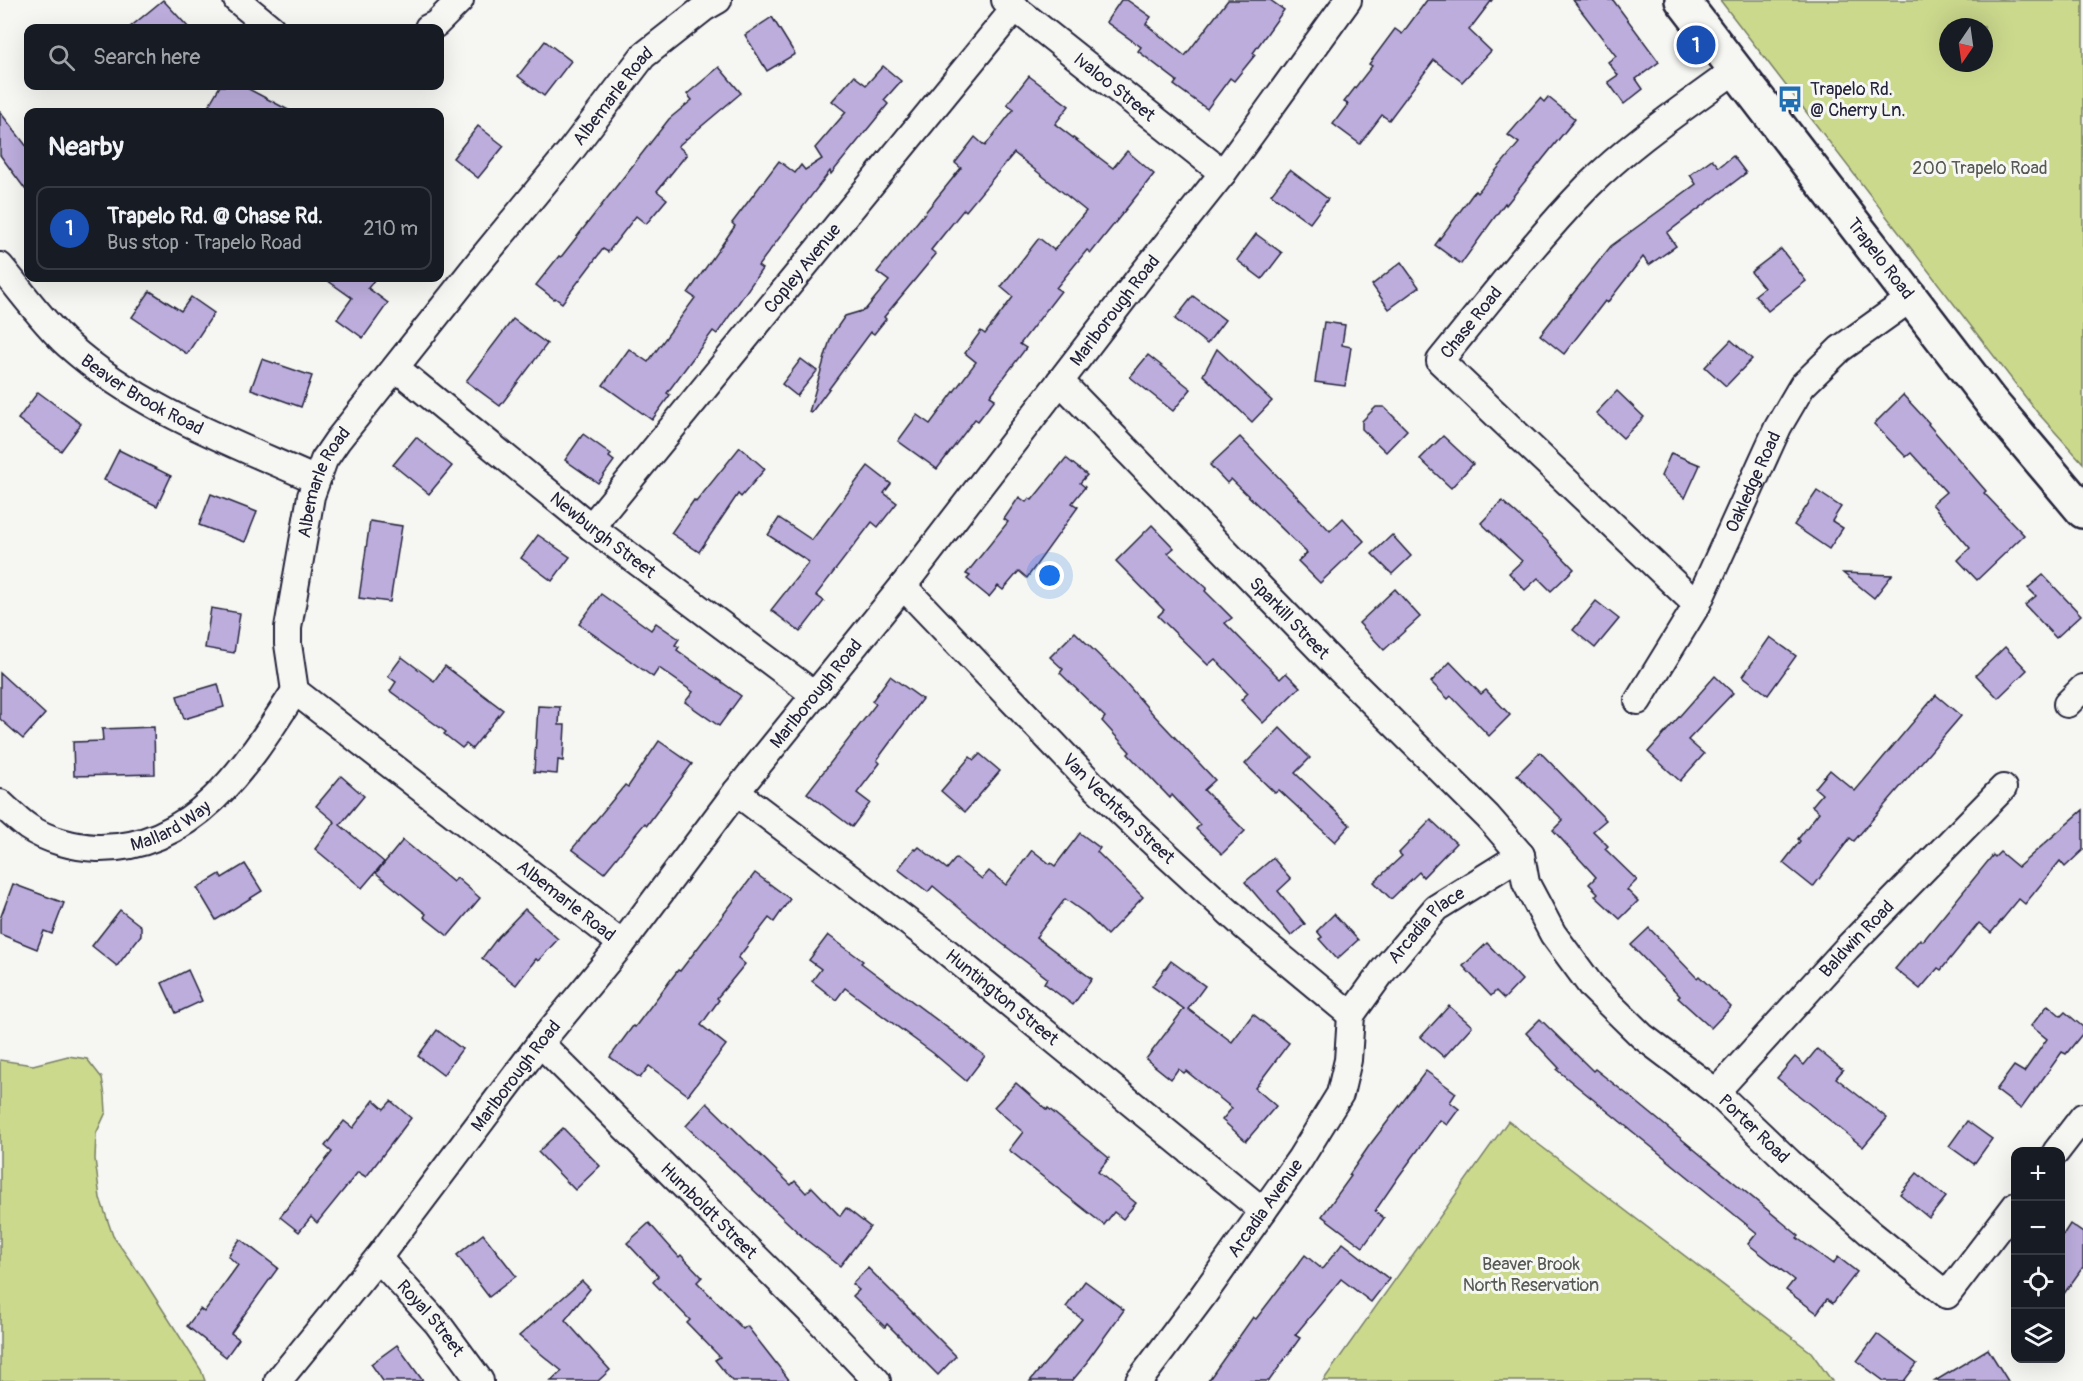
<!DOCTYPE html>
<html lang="en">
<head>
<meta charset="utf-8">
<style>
	body { margin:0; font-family:Pangolin,sans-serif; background:#242831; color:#f1f3f6 }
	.controls { position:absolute; right:18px; bottom:18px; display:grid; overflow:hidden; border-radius:12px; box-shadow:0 6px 24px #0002 }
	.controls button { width:54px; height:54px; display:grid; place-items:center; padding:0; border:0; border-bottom:2px solid #363941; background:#171b24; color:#f1f3f6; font:30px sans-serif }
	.compass { position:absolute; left:1939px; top:18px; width:54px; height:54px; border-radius:50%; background:#171b24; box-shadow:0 6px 24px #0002; rotate:193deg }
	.you { position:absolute; left:1050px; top:576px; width:21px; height:21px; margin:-15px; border:4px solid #fff; border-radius:50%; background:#1a73e8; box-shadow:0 0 0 9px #1a73e833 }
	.badge { display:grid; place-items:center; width:39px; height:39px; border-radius:50%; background:#d93025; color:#fff; font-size:20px; font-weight:700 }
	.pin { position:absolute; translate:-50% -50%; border:3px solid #fff; box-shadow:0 2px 6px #0006 }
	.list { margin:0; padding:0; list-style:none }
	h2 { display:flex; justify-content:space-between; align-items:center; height:78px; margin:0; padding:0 24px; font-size:26px }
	h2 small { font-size:20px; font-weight:400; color:#9ea1a6 }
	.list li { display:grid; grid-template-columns:39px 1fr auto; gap:18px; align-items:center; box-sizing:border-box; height:84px; margin:0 12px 12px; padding:0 12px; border:2px solid #363941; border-radius:12px }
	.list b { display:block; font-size:22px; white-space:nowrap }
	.list p { margin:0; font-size:20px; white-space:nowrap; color:#9ea1a6 }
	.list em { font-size:20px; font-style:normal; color:#9ea1a6 }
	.icon { flex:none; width:33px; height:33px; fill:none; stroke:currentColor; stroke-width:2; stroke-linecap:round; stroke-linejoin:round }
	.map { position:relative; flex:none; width:2083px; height:1381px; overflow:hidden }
	.search { position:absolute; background:#171b24; box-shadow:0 6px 24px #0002; left:24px; top:24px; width:420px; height:66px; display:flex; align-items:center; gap:15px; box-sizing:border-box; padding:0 21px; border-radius:12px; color:#9ea1a6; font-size:22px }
	.panel { position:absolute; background:#171b24; box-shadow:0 6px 24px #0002; left:24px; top:108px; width:420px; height:174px; border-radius:12px }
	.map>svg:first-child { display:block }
	.green { fill:#cbd98d; stroke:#767e64; stroke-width:1.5; fill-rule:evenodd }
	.building { fill:#bcaddd; stroke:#22223b; stroke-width:1.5 }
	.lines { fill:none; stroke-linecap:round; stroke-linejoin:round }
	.street-casing { stroke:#22223b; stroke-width:30 }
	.secondary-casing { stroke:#22223b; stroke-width:38 }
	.street { stroke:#f6f6f2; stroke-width:26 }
	.secondary { stroke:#f6f6f2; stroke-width:33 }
	.labels { text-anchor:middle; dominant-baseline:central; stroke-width:6; stroke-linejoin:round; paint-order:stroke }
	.street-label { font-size:18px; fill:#22223b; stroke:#f6f6f2 }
	.poi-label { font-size:18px; fill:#22223b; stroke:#f6f6f2; text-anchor:start }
	.park-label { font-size:18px; fill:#555954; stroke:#f6f6f2 }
</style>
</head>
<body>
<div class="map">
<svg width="2083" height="1381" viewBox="0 0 2083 1381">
	<rect width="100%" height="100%" fill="#f6f6f2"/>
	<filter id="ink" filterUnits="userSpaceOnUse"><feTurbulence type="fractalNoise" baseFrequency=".0167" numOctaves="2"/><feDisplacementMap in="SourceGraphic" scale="12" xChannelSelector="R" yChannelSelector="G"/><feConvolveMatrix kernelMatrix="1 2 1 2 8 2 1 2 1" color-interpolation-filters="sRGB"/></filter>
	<g filter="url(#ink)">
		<!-- green -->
		<g class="green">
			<path d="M1720,0H2083V463L2037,412ZM1948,27H1984V63H1948Z"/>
			<path d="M68,1056L87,1059L102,1078L105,1096L106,1112L96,1134L95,1159L100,1198L113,1236L144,1280L201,1370L205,1381H0V1060L33,1065Z"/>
			<path d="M1508,1121L1811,1352L1832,1381H1323Z"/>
		</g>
		<!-- building -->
		<g class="building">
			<path d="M163,0L189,28H129Z"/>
			<path d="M1121,0H1127L1151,17L1146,24L1185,56L1228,0H1270L1284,10L1253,53L1255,55L1234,81L1230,78L1207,109L1174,85L1177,81L1138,51L1141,47L1106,22Z"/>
			<path d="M1427,0H1492L1469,30L1491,51L1462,82L1434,60L1389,120L1382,115L1360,144L1333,124L1348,104L1344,102L1372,66L1369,64L1395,29L1402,34Z"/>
			<path d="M1573,0H1613L1659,62L1636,79L1643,89L1624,104L1608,82L1618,75L1608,62L1616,56Z"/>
			<path d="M772,17L795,54L767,71L745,35Z"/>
			<path d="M545,41L571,61L544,96L518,76Z"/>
			<path d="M883,66L901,81L884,100L888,104L831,174L830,171L758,266L762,269L717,334L713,331L667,393L670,395L652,420L603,385L629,349L648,362L695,298L688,293L735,226L732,223L779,161L795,173L801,165L805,170L822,159L815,148L846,112L832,101L854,76L866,85Z"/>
			<path d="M719,67L741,93L678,146L687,154L657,191L667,199L646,224L636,216L608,252L603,249L562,303L555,298L554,299L536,285L559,256L561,257L669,119L692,100L687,94Z"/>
			<path d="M1029,76L1069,106L1055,124L1113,168L1127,151L1154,174L1091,253L1087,250L1056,288L1061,291L1020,344L1026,348L990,396L995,399L978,421L975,419L937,469L898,441L917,415L930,424L976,362L965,353L981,331L985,334L1013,297L1001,287L1039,238L1054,250L1086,211L1014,153L966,211L964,209L931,250L936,254L884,317L886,319L874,334L871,332L811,413L809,412L831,336L845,316L865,310L889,281L877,272L961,168L955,163L975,137L985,146L1014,109L1007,104Z"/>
			<path d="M220,86H243L292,112H205Z"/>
			<path d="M1548,97L1575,119L1506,205L1505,203L1461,264L1435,245L1475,191L1477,193L1519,143L1508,135L1540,98L1544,102Z"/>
			<path d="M0,112L28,148V193L0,155Z"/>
			<path d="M478,126L504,146L478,178L453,158Z"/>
			<path d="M1733,156L1746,173L1667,233L1676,246L1649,265L1643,257L1607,303L1605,301L1564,354L1540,335L1611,246L1696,184L1690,175L1712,159L1719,167Z"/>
			<path d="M1290,170L1328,199L1310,223L1271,194Z"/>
			<path d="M1256,234L1282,253L1262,279L1237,260Z"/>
			<path d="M1781,249L1806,281L1768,311L1755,295L1764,288L1751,272Z"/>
			<path d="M1401,262L1419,287L1389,309L1372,285Z"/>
			<path d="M324,278H376L368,288L388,303L363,338L337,319L352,298Z"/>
			<path d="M150,291L181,311L191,297L214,313L187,354L132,317Z"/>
			<path d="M1193,296L1225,320L1207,344L1175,319Z"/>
			<path d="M513,319L547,344L500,406L466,381Z"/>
			<path d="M1324,322L1345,325L1342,345L1351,347L1345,386L1315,382Z"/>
			<path d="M1731,340L1752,359L1726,386L1705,367Z"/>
			<path d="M1217,349L1272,401L1252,422L1203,375Z"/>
			<path d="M1148,355L1191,389L1173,411L1130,377Z"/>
			<path d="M262,359L312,376L301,407L251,389Z"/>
			<path d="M801,359L817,371L797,396L782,384Z"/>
			<path d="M1617,391L1644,417L1623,438L1596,413Z"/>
			<path d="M38,392L81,424L61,451L18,419Z"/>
			<path d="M1903,395L1929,423L1928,424L1986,491L1984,493L2024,535L1977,580L1958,560L1970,548L1932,504L1946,492L1911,453L1906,457L1874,424Z"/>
			<path d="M1376,407H1384L1407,430L1386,452L1362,429V421Z"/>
			<path d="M583,434L611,454L609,457L614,461L598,483L565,460Z"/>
			<path d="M1443,436L1473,464L1451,488L1420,459Z"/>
			<path d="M416,437L452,466L429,494L393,465Z"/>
			<path d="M1240,437L1330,531L1343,518L1364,541L1320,583L1298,561L1307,553L1231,479L1227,483L1210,465Z"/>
			<path d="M740,447L765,469L741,497L738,494L699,552L671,533L694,500L696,502Z"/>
			<path d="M119,450L171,476L157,506L104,480Z"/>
			<path d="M1671,453L1700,465L1685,498L1661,476Z"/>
			<path d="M1066,458L1087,475L1080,483L1085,487L1072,503L1078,507L1027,578L1019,571L1003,590L998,586L989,597L967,579L970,576L966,574L1008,522L1004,519L1019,497L1026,502L1029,498L1032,500Z"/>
			<path d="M868,466L891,484L884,493L897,503L878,527L872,522L816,595L824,601L800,632L771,610L809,562L768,535L779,518L812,540Z"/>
			<path d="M1817,491L1841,507L1832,521L1843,528L1829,549L1794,525Z"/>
			<path d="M211,494L257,512L245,542L199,525Z"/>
			<path d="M1502,501L1545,539L1574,569L1551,591L1538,578L1525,590L1509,573L1522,561L1481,523Z"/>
			<path d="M370,521L402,526L390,602L359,598Z"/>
			<path d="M1152,525L1174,548L1168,553L1207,588L1205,591L1232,618L1225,623L1280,679L1286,673L1300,687L1263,723L1241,700L1248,693L1215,659L1208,665L1158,616L1164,610L1116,561Z"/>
			<path d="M538,535L570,557L552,581L521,558Z"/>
			<path d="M1392,535L1411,556L1392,574L1372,554Z"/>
			<path d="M1843,573L1892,575L1874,598Z"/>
			<path d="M2043,575L2081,615L2056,638L2025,605L2036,596L2028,588Z"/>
			<path d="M1395,589L1420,617L1384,650L1359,623Z"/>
			<path d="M601,594L651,630L656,623L679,639L675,645L679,647L677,650L741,696L719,726L685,702L693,692L659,668L653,677L579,624Z"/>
			<path d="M1596,601L1619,619L1595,648L1573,630Z"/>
			<path d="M211,608L240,613L234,653L205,648Z"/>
			<path d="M1075,632L1119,675L1153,714L1215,780L1204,790L1245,831L1222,854L1196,829L1200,825L1172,795L1170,798L1128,754L1130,752L1102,721L1105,717L1060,673L1063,669L1050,657Z"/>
			<path d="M1770,637L1796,656L1768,695L1743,676Z"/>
			<path d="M2005,647L2027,670L1998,698L1976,675Z"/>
			<path d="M402,657L434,681L445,666L503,710L472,749L466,744L462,748L444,734L446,732L390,691L396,682L388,676Z"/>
			<path d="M1450,662L1481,694L1486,690L1510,715L1489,736L1451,696L1448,699L1431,682Z"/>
			<path d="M0,673L45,714L23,739L0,719Z"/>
			<path d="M890,676L922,699L877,760L880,763L857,793L870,803L852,827L807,793L876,704L872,701Z"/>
			<path d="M1715,676L1733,693L1688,740L1704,754L1680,781L1648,752Z"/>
			<path d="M218,684L224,707L184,719L177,696Z"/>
			<path d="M1936,695L1961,716L1854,841L1850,838L1813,887L1783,863L1800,841L1798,839L1819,812L1812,806L1822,794L1815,788L1830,770L1855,791Z"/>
			<path d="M538,706L560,707L559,725H565L563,761L558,760L557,774L534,772Z"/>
			<path d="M154,727L155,774L74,776L73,742L103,741L102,729Z"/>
			<path d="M1280,728L1310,758L1295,773L1350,825L1335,842L1279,790L1275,793L1245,764Z"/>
			<path d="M659,741L692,764L647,825L645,823L604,873L572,849L625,785L628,787Z"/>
			<path d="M1540,752L1606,820L1593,831L1608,846L1605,849L1637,880L1627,890L1638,901L1620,919L1595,896L1598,893L1589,884L1596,877L1553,830L1563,820L1517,775Z"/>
			<path d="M980,754L1000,771L965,812L941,791L970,757L974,760Z"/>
			<path d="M341,776L364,796L340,825L384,862L362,888L315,849L335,822L316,806Z"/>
			<path d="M2083,810V850L2065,867L2060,861L2025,904L2019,899L1991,933L1979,923L1941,970L1938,968L1920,989L1895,969L1920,939L1923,941L1993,855L1995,857L2000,852L2018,867Z"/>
			<path d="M1431,820L1456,843L1423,877L1419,872L1391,899L1374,882L1402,856L1399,853Z"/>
			<path d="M1080,833L1100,848L1097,852L1143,897L1107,935L1085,913L1065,899L1036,937L1092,979L1073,1005L1044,983L1047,978L1000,942L933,886L928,892L898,869L914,849L916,850L919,847L947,869L956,858L982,879L989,871L1006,885L1032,850L1050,864L1051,863L1055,866Z"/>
			<path d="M403,840L453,882L457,878L480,898L448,936L424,917L426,914L376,873Z"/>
			<path d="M1273,858L1291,879L1278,891L1305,924L1291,936L1245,882Z"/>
			<path d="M245,864L262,891L216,920L197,888L220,874L222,878Z"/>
			<path d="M755,873L790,899L774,922L769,918L738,958L745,964L717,998L719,1000L701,1025L726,1045L688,1095L649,1066L640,1078L610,1057L633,1026L635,1027L678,970L680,971L707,936Z"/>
			<path d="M13,884L64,903L52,934L44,931L37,949L0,934V919Z"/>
			<path d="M525,909L558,939L538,961L536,959L516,985L482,958L498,937Z"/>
			<path d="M120,910L141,926V935L117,966L92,946Z"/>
			<path d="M1334,914L1358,940L1337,959L1319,939L1322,937L1317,931Z"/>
			<path d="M1649,928L1697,978L1699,976L1731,1007L1711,1028L1678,998L1680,996L1631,945Z"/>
			<path d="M828,935L863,961L861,963L985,1056L966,1081L933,1053L845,988L836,1000L812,981L821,969L809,960Z"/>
			<path d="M1487,943L1522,980L1504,999L1496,991L1491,996L1463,966Z"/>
			<path d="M1171,961L1205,986L1188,1009L1232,1042L1253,1014L1289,1043L1255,1088L1276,1106L1246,1141L1222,1120L1232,1108L1186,1071L1184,1073L1178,1069L1171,1079L1146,1059L1184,1009L1152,986Z"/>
			<path d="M188,970L202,1001L176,1013L162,983Z"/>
			<path d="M2048,1005L2061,1016L2065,1012L2083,1027V1033L2066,1054L2062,1052L2021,1109L1996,1090L2014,1066L2024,1072L2047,1039L2031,1026Z"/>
			<path d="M1449,1006L1472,1026L1444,1057L1421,1037Z"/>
			<path d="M1540,1019L1593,1071L1595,1069L1633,1099L1799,1236L1797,1238L1833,1264L1838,1257L1857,1272L1833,1303L1827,1299L1817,1313L1786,1290L1794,1280L1748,1244L1757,1233L1557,1070L1559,1068L1526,1033Z"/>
			<path d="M437,1030L462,1049L443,1075L418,1056Z"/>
			<path d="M1817,1049L1843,1070L1836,1078L1887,1118L1863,1147L1777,1078L1795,1057L1804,1065Z"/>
			<path d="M1426,1071L1456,1093L1450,1102L1459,1109L1447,1125L1440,1120L1399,1176L1375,1211L1384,1218L1363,1247L1322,1216L1351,1176L1349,1175L1369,1146Z"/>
			<path d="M1016,1083L1047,1110L1048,1108L1109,1158L1098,1172L1136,1203L1123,1219L1114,1212L1104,1225L1009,1150L1023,1132L994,1107Z"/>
			<path d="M374,1100L384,1109L391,1101L411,1118L366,1177L358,1172L317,1223L311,1217L299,1232L280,1217L332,1152L325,1146L344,1121L353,1128Z"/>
			<path d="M707,1103L791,1185L795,1181L806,1193L812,1187L840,1216L846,1208L870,1227L840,1266L805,1239L686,1126Z"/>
			<path d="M1967,1121L1992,1139L1974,1164L1949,1146Z"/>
			<path d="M563,1128L600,1166L575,1190L538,1152Z"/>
			<path d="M1917,1173L1946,1197L1929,1218L1900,1194Z"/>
			<path d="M649,1223L679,1257L681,1255L702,1277L697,1282L743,1329L747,1326L790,1381H732L715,1360L720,1357L687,1323L690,1320L653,1282L658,1276L627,1243Z"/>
			<path d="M2070,1224L2083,1233V1267L2061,1298V1238Z"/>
			<path d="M483,1234L516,1276L489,1297L457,1255Z"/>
			<path d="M240,1239L278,1268L231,1333L239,1339L226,1357L187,1326L200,1309L204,1312L238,1265L228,1256Z"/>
			<path d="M1343,1243L1389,1279L1371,1302L1341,1279L1295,1335L1300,1338L1269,1381H1208L1253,1317L1256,1319L1305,1255L1322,1269Z"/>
			<path d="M868,1268L956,1356L938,1375L887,1324L885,1327L853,1296L859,1290L852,1284Z"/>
			<path d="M582,1281L590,1289L565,1320L610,1370L598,1381H551L562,1371L519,1336Z"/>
			<path d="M1085,1281L1124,1310L1087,1361L1088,1362L1072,1381H1030L1082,1319L1066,1307Z"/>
			<path d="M1877,1334L1917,1364L1904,1381H1884L1857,1361Z"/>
			<path d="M397,1345L423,1381H383L371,1364Z"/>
			<path d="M1988,1349L2008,1381H1935Z"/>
		</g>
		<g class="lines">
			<!-- street casing -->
			<g class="street-casing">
				<g id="street">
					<path d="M237,0L271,28"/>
					<path id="s1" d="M1005,0L1223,173"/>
					<path d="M428,28L436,24L460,0"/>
					<path id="s2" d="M0,266C22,292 43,322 68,345C138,408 231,442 316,480"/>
					<path id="s3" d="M396,368L591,527L815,695"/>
					<path id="s4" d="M1060,381L1335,665L1488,817L1521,855L1526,883L1553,934L1592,987L1642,1036L1716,1092L1789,1162L1869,1232L1947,1295L2016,1205"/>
					<path id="s5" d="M591,527L1015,8"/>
					<path id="s6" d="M903,586L1093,785L1146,836L1245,927L1351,1015"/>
					<path id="s7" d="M1697,605L1440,361C1488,302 1535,241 1588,186C1632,142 1685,107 1735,70"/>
					<path id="s8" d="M1638,701L1697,605L1778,427L1802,386L1840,349L1910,299"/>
					<path d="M2067,704L2083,688"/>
					<path id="s9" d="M736,792L936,943L1263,1211"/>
					<path id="s10" d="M0,803C9,811 18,820 28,827C47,840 74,847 97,848C194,850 248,764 295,691"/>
					<path id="s11" d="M622,944L295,691L288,644V628L311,496L324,460L337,441L479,262L572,149L643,56L704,8L718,0"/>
					<path id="s12" d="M1351,1015L1382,972L1436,908L1521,855"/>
					<path id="s13" d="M540,1043L816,1317L877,1381"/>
					<path id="s14" d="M1716,1092L1847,948L2003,788"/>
					<path d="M2056,1152L2083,1117"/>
					<path id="s15" d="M378,1258L438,1324L480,1381"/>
					<path id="s16" d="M278,1381L378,1258L540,1043L622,944L736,792L903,586L1141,276L1223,173L1348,0"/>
					<path id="s17" d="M1139,1381L1202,1297L1300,1159L1340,1094L1348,1060L1351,1015"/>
				</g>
			</g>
			<!-- secondary casing -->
			<g class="secondary-casing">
				<g id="secondary">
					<path id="s18" d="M1682,0L1991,402L2083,511"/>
				</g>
			</g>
			<!-- street -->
			<use href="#street" class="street"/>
			<!-- secondary -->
			<use href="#secondary" class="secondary"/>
		</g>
	</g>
	<!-- icons -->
	<defs>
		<g id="bus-bare" transform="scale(2.07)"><path d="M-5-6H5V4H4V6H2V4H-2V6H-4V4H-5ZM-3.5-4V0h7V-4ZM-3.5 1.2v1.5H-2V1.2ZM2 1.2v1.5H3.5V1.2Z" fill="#1f6fb2" stroke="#f6f6f2" stroke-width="2.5" paint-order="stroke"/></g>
	</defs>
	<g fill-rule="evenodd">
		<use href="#bus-bare" x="1790" y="99"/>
	</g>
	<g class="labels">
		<!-- street labels -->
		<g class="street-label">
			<text stroke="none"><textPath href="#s1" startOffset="140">Ivaloo Street</textPath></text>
			<text stroke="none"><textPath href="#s11" startOffset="1114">Albemarle Road</textPath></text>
			<text stroke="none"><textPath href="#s18" startOffset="326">Trapelo Road</textPath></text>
			<text stroke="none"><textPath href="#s5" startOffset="334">Copley Avenue</textPath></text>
			<text stroke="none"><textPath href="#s16" startOffset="1359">Marlborough Road</textPath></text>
			<text stroke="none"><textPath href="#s7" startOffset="404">Chase Road</textPath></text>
			<text stroke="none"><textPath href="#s2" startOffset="194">Beaver Brook Road</textPath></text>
			<text stroke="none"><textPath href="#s11" startOffset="628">Albemarle Road</textPath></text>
			<text stroke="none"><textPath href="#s8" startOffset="248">Oakledge Road</textPath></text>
			<text stroke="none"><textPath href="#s3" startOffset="266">Newburgh Street</textPath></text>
			<text stroke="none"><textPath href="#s4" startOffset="330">Sparkill Street</textPath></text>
			<text stroke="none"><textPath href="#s16" startOffset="873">Marlborough Road</textPath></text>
			<text stroke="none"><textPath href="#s6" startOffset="310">Van Vechten Street</textPath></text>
			<text stroke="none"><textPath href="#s10" startOffset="188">Mallard Way</textPath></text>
			<text transform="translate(566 901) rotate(38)">Albemarle Road</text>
			<text stroke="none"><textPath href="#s12" startOffset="118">Arcadia Place</textPath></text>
			<text stroke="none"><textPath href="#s14" startOffset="208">Baldwin Road</textPath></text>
			<text stroke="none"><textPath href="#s9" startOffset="336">Huntington Street</textPath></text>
			<text stroke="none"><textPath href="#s16" startOffset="387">Marlborough Road</textPath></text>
			<text stroke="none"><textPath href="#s4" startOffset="1029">Porter Road</textPath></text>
			<text stroke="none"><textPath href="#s17" startOffset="214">Arcadia Avenue</textPath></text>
			<text stroke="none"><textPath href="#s13" startOffset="238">Humboldt Street</textPath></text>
			<text stroke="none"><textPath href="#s15" startOffset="80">Royal Street</textPath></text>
		</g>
		<!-- poi labels -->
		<g class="poi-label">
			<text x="1810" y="89">Trapelo Rd.<tspan x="1810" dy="21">@ Cherry Ln.</tspan></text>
		</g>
		<!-- park labels -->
		<g class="park-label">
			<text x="1980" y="168">200 Trapelo Road</text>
			<text x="1531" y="1264">Beaver Brook<tspan x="1531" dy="21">North Reservation</tspan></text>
		</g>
	</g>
</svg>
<div class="controls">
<button>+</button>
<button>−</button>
<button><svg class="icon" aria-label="locate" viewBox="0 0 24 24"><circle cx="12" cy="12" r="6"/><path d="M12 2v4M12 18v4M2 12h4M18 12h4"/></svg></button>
<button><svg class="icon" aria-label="layers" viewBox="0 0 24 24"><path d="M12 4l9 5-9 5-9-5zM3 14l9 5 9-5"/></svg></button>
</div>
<svg class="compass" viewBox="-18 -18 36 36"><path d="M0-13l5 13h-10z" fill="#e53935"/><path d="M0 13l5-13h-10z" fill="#9ea1a6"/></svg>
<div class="you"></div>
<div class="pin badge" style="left:1696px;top:45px;background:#1a4fb4">1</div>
<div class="search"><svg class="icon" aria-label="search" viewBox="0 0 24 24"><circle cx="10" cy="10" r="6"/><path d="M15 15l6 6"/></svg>Search here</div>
<section class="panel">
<h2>Nearby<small></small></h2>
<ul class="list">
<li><span class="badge" style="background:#1a4fb4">1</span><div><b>Trapelo Rd. @ Chase Rd.</b><p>Bus stop · Trapelo Road</p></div><em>210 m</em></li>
</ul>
</section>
</div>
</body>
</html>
